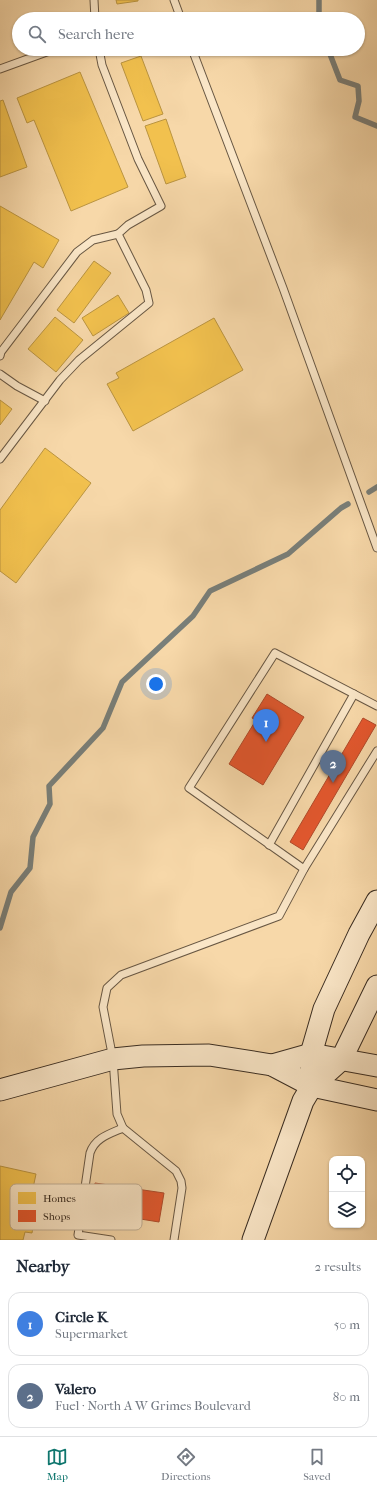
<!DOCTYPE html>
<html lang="en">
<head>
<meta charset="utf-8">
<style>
	body { margin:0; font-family:"IM FELL French Canon",serif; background:#f2f2f3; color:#1f2937 }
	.controls { position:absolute; right:12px; bottom:12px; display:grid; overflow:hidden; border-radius:8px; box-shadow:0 1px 3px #0004 }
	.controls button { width:36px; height:36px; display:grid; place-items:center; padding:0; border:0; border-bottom:1px solid #e0e1e3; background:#fff; color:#1f2937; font:20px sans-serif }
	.you { position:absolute; left:156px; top:684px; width:14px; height:14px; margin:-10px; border:3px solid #fff; border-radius:50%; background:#1a73e8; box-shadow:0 0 0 6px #1a73e833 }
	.badge { display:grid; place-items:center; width:26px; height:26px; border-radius:50%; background:#0f766e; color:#fff; font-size:13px; font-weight:700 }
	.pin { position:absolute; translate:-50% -33px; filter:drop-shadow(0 1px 2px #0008) }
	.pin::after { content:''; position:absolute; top:21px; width:14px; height:12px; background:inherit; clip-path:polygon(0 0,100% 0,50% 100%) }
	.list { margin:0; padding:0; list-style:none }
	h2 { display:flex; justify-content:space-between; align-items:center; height:52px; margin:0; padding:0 16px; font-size:17px }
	h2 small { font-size:13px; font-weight:400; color:#747a83 }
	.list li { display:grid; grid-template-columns:26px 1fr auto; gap:12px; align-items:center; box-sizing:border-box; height:64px; margin:0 8px 8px; padding:0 8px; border:1px solid #e0e1e3; border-radius:12px }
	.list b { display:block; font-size:15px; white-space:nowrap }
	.list p { margin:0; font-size:13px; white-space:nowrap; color:#747a83 }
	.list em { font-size:13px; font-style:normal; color:#747a83 }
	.icon { flex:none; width:22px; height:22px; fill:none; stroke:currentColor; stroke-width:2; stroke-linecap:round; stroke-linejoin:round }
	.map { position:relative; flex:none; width:377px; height:1240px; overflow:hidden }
	.search { position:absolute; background:#fff; box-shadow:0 1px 3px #0004; left:12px; right:12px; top:12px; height:44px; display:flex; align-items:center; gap:10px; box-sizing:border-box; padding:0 14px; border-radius:22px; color:#747a83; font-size:15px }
	.sheet { height:196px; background:#fff }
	nav { display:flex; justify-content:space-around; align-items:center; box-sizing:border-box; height:56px; border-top:1px solid #e0e1e3; background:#fff; font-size:11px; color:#747a83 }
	nav a { display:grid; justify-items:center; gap:2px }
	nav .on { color:#0f766e }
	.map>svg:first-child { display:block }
	.homes { fill:#f2c14e; stroke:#ba9440 }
	.shops { fill:#e4572e; stroke:#b14a2a }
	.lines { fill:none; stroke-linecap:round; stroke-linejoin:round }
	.stream { stroke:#797f7a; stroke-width:5.5 }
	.service-casing { stroke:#685743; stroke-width:9 }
	.secondary-casing { stroke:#392c21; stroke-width:23 }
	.service { stroke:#fae6c7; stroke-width:7 }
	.secondary { stroke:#fae6c7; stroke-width:21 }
	.key { fill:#fae6c7; stroke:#c0ae95; stroke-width:1 }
	.key-label { font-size:11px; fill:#392c21 }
</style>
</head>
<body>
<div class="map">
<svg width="377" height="1240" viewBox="0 0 377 1240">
	<rect width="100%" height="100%" fill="#f7d8a9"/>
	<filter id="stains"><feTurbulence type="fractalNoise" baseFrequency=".005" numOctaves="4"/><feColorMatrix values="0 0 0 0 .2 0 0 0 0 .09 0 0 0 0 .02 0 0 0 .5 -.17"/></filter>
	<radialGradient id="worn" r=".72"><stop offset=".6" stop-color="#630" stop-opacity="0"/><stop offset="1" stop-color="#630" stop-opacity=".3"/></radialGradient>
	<!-- homes -->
	<g class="homes">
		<path d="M116,0H138V1L117,4Z"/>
		<path d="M141,56L163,114L143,121L121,63Z"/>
		<path d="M80,72L128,187L71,211L34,120L27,123L17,98Z"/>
		<path d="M3,100L27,167L0,177V101Z"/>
		<path d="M166,119L186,177L166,184L145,126Z"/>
		<path d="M0,206L59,240L43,268L34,262L0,320Z"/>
		<path d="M94,261L111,273L74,323L57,310Z"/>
		<path d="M118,295L129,313L93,336L82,318Z"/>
		<path d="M55,317L83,340L56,372L28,349Z"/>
		<path d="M214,318L243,370L133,431L107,384L119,378L116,373Z"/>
		<path d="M0,400L12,409L0,425Z"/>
		<path d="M45,448L91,483L16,583L0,571V510Z"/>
		<path d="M0,1166L36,1174L32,1193L38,1194L36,1207L44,1209L42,1223L34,1221L32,1233L25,1232L23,1240H0Z"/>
	</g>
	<!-- shops -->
	<g class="shops">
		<path d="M267,694L304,717L263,785L229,764L256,720L252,718Z"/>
		<path d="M363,718L376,725L303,850L290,842Z"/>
		<path d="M95,1183L164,1193L159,1222L91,1211Z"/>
	</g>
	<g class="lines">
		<!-- stream -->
		<g class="stream">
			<path d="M319,0V19"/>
			<path d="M328,49L340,80L358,86L359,101L355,117L377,126"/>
			<path d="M369,492L377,487"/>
			<path d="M0,928L11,892L30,868L33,837L50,804L49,786L103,728L122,682L193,616L210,591L288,554L341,508L348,504"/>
		</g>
		<!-- service casing -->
		<g class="service-casing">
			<g id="service">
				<path d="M94,0L95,19"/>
				<path d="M174,0L181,19"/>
				<path d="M192,49L283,288L377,548"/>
				<path d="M0,69L55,49"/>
				<path d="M0,356L1,352L77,252L93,240L118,234"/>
				<path d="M0,374L17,386L45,401"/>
				<path d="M0,459L60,380L79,360L149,303L146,290L118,234L128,225L161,206L138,159L102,65L99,49"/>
				<path d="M269,845L354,694"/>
				<path d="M304,869L189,788L275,653L377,706"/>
				<path d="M111,1240L78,1235L90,1153C95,1138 109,1134 123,1128"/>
				<path d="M174,1240L182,1188L181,1181L176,1171L123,1128L117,1114L113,1059L103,1007L107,988L121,975L279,916L304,869L377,751"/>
			</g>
		</g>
		<!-- secondary casing -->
		<g class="secondary-casing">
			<g id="secondary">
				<path d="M272,1065L311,1054L377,1066"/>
				<path d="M312,1086L311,1054L324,1009L359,934L377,901"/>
				<path d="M0,1090L113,1059L143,1056L209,1055L272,1065L312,1086L377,1100"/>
				<path d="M253,1240L303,1101L312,1086L341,1060L377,986"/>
			</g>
		</g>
		<!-- service -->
		<use href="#service" class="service"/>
		<!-- secondary -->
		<use href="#secondary" class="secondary"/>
	</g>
	<!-- legend -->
	<rect x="10" y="1184" width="132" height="46" rx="6" class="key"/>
	<rect x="18" y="1192" width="18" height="12" fill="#f2c14e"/>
	<rect x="18" y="1210" width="18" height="12" fill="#e4572e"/>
	<g class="key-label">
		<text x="43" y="1202">Homes</text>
		<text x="43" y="1220">Shops</text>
	</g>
	<rect width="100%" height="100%" filter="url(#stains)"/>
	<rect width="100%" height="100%" fill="url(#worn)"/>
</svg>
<div class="controls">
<button><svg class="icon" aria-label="locate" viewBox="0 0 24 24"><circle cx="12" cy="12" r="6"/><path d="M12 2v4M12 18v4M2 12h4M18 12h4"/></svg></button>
<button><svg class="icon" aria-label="layers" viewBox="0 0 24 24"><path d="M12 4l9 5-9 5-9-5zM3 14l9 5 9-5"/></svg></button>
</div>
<div class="you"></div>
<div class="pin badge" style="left:266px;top:742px;background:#3f7fe0">1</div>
<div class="pin badge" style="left:333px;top:783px;background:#5c6f8a">2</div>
<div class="search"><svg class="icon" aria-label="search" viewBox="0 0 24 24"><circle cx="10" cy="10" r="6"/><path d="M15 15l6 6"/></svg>Search here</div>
</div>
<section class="sheet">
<h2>Nearby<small>2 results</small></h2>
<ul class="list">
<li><span class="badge" style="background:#3f7fe0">1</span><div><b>Circle K</b><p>Supermarket</p></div><em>50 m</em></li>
<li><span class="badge" style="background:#5c6f8a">2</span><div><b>Valero</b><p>Fuel · North A W Grimes Boulevard</p></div><em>80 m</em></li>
</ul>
</section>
<nav>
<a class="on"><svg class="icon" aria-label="map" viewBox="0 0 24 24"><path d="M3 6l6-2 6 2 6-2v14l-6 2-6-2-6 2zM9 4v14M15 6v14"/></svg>Map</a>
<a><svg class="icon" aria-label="directions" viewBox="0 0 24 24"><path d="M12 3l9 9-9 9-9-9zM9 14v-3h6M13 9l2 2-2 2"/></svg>Directions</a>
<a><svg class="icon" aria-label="saved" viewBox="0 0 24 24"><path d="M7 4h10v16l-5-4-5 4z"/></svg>Saved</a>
</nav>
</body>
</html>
